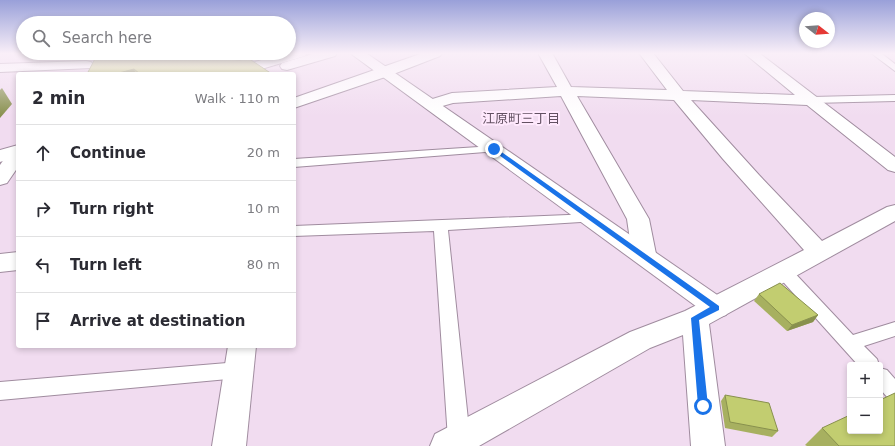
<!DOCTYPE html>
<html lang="en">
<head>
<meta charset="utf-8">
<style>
	body { margin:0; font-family:"DejaVu Sans","Noto Sans JP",sans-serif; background:#f2f2f3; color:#2b2b33 }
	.controls { position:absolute; right:12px; bottom:12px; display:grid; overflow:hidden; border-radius:4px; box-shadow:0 2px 6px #0003 }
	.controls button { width:36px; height:36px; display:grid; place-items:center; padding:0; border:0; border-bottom:1px solid #e1e1e2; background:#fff; color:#2b2b33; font:20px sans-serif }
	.compass { position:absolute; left:799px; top:12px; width:36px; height:36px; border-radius:50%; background:#fff; box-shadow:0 2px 6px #0003; rotate:107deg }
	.stop { position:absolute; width:12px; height:12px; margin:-9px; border:3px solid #1a73e8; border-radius:50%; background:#fff }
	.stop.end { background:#1a73e8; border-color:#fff; box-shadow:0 1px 4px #0008 }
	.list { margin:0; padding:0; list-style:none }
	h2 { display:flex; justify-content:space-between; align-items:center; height:52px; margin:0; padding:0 16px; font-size:17px }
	h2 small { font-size:13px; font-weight:400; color:#7c7c81 }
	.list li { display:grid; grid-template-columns:26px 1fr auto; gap:12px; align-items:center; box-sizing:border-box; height:56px; padding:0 16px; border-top:1px solid #e1e1e2 }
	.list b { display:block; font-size:15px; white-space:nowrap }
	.list em { font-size:13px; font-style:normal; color:#7c7c81 }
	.icon { flex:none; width:22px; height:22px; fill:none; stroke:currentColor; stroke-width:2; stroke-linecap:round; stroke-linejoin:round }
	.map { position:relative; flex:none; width:895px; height:446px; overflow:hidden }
	.search { position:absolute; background:#fff; box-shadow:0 2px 6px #0003; left:16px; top:16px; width:280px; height:44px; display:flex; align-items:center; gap:10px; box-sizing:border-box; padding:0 14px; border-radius:22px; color:#7c7c81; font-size:15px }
	.panel { position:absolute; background:#fff; box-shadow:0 2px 6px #0003; left:16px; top:72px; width:280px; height:276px; border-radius:4px }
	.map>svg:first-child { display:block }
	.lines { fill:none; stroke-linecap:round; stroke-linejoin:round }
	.service-casing { stroke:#a08c9f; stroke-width:2 }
	.minor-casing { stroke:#a08c9f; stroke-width:2 }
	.tertiary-casing { stroke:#a08c9f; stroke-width:2 }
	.primary-casing { stroke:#a08c9f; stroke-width:2 }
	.service { fill:#fff; fill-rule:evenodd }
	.minor { fill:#fff; fill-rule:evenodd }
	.tertiary { fill:#fff; fill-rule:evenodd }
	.primary { fill:#fff; fill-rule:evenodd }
	.wall { fill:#a7b060 }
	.shaded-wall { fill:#88904e }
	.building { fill:#c2cd70; stroke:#88904e }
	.route { fill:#1a73e8 }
	.labels { text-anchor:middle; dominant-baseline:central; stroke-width:4; stroke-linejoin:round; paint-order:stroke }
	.far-neighbourhood-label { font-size:13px; fill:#635162; stroke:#ffe9fd }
</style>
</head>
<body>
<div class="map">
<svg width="895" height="446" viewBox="0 0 895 446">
	<rect width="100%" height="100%" fill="#f1dcf0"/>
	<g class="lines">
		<!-- service casing -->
		<g class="service-casing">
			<g id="service">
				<path d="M871,53H881L895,64V71Z"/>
				<path d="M895,95V101L812,103L807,100L812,97Z"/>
				<path d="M494,146L500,149L498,151L294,167V159Z"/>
				<path d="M592,214L597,215L599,218L597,221L448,230L470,439L467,446H451L448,439L434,231L294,236V226Z"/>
				<path d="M783,265L789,267L853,335L895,322V336L864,346L877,359L879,365H858L777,275L775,271L777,267Z"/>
				<path d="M239,362L246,364L248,370L246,376L239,378L0,400V382Z"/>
				<path d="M880,368L887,370L895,379V401L888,398L880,389Z"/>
			</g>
		</g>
		<!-- minor casing -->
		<g class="minor-casing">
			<g id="minor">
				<path d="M423,53H442L440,56L391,75L294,108V98Z"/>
				<path d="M538,53H552L571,87L667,90L639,53H653L683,91L795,95L744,53H759L895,157V172L888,170L807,105L691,100L759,175L822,241L887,207L895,205V221L709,324L725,446H691L683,335L650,348L479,446H430L435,434L630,332L685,311L804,250L723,159L674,100L577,96L649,219L656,254L652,260L644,262L636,260L632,254L627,219L561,96L453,103L432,109L426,107L424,104L426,101L452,93L557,87Z"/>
				<path d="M86,61L91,62L93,65L91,68L0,72V64Z"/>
				<path d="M18,147V167L7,183L0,185V165L11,149Z"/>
				<path d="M18,252V270L0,272V254Z"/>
				<path d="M228,346H256L246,446H212Z"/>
			</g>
		</g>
		<!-- tertiary casing -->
		<g class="tertiary-casing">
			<path id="tertiary" d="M350,53H366L726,301L730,308L726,315L717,318L708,315Z"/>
		</g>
		<!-- primary casing -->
		<g class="primary-casing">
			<g id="primary">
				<path d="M285,53H307L305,56L245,74H223L225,71Z"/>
				<path d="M316,53H337L335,56L287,70L282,69L280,66L282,63Z"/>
				<path d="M18,145V156L0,162V150Z"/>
			</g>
		</g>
		<!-- service -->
		<use href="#service" class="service"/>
		<!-- minor -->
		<use href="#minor" class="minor"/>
		<!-- tertiary -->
		<use href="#tertiary" class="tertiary"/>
		<!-- primary -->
		<use href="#primary" class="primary"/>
	</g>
	<!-- wall -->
	<g class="wall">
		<path d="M237,56L238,59L272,74H87Z"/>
		<path d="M759,294L818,315L813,322L787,331L754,301Z"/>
		<path d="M725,395L778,431L772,437L725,428L721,401Z"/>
		<path d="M822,428L895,446H807L805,445Z"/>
	</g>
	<!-- shaded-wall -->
	<g class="shaded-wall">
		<path d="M222,53H247L237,56L240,65L216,58L220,54Z"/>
		<path d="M134,69L136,74H115Z"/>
		<path d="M2,88L12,104L0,118V90Z"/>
		<path d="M818,315L813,322L787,331L792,325Z"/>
	</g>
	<!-- building -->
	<g class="building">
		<path d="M98,53H222L220,54L216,58L240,60L248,58L272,74H140L134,69L115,74H87Z"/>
		<path d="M780,283L818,315L792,325L759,294Z"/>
		<path d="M895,393V446H839L822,428L850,415V431H880V400Z"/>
		<path d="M725,395L769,403L778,431L730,422Z"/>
	</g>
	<!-- sky -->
	<linearGradient id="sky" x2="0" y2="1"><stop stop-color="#99a0d9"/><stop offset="0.46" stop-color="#f9eff8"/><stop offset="1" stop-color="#f9eff8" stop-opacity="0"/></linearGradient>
	<rect width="895" height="116" fill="url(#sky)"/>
	<!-- route -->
	<path class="route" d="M492,148H496L719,306V310L699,320L708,406L706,409L703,410L698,406L691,318L710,307L492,150Z"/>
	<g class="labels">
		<!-- far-neighbourhood labels -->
		<g class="far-neighbourhood-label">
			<text x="521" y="118">江原町三丁目</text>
		</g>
	</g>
</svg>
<div class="controls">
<button>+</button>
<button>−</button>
</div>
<svg class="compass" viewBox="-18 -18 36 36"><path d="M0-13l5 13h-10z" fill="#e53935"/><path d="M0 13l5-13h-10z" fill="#7c7c81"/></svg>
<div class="stop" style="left:703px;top:406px"></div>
<div class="stop end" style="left:494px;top:149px"></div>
<div class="search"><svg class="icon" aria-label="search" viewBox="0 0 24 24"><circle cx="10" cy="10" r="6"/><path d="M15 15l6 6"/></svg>Search here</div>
<section class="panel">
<h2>2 min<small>Walk · 110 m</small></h2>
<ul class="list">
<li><svg class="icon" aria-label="ahead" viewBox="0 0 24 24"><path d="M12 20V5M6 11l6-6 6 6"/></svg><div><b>Continue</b></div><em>20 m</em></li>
<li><svg class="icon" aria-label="right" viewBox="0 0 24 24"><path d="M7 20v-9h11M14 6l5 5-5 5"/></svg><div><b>Turn right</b></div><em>10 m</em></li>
<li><svg class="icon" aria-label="left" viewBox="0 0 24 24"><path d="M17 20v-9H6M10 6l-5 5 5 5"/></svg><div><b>Turn left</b></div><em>80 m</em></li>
<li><svg class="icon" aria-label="arrive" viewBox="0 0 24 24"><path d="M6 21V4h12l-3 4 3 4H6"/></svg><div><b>Arrive at destination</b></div></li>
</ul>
</section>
</div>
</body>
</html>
